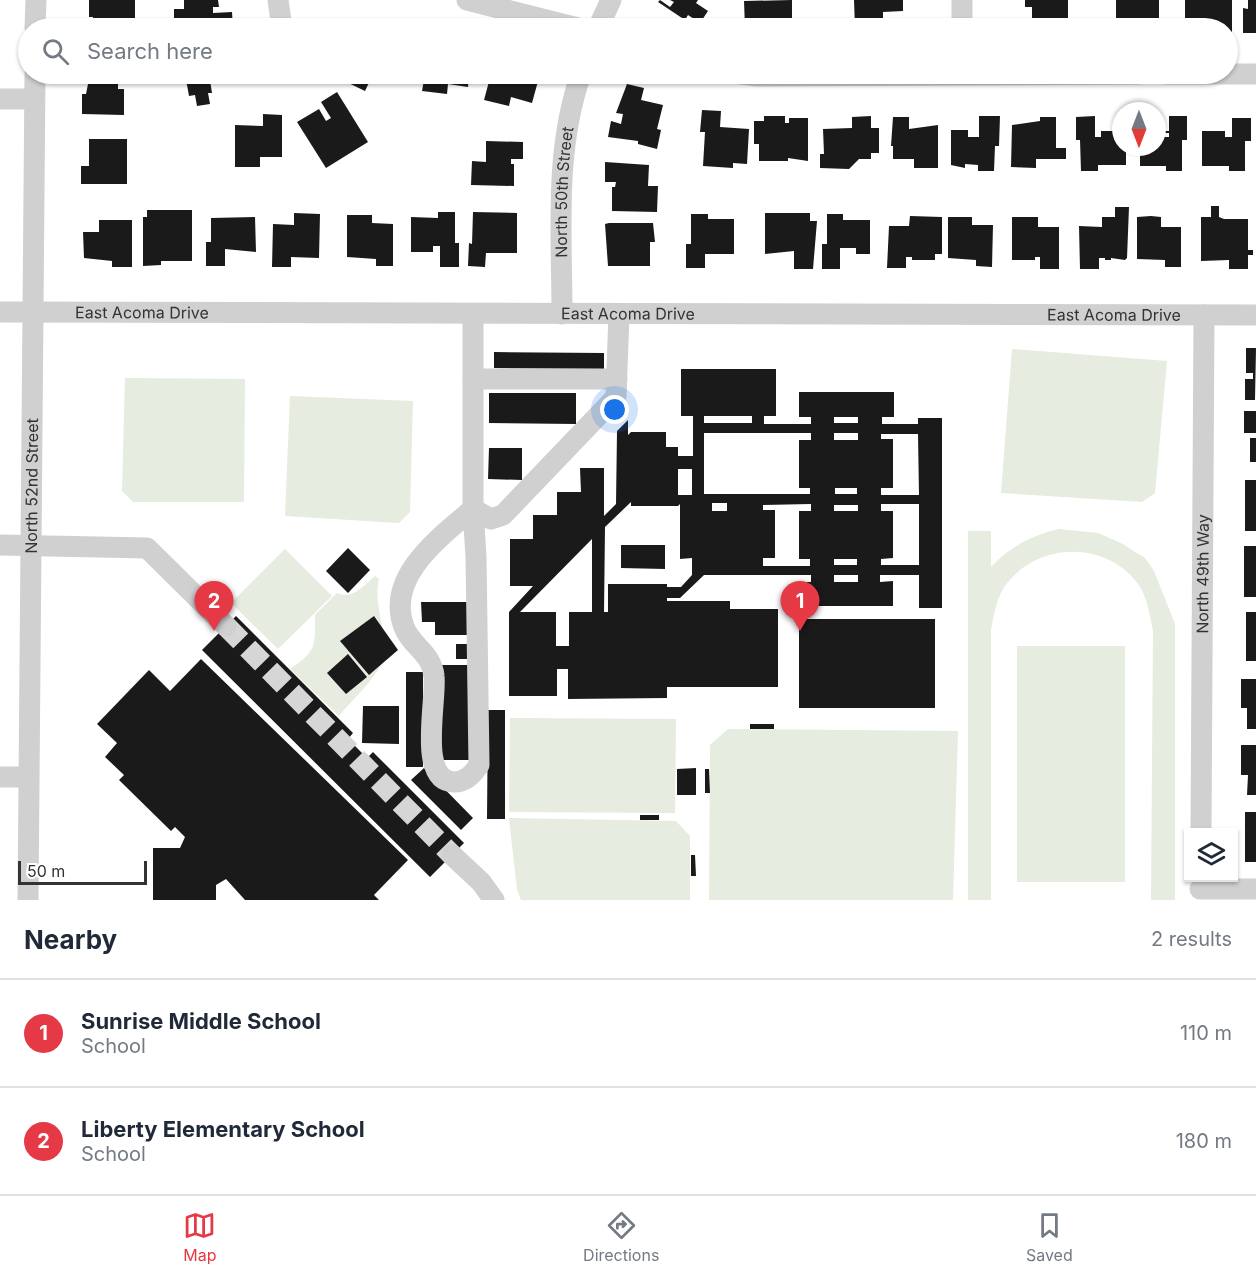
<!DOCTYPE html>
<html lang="en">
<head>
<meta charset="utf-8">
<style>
	body { margin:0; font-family:Inter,sans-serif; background:#f2f2f3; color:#1f2937 }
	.controls { position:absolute; right:18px; bottom:18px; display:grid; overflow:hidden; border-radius:0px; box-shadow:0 2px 4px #0004 }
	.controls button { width:54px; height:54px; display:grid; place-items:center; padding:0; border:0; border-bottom:2px solid #e0e1e3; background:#fff; color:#1f2937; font:30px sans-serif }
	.compass { position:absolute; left:1112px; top:102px; width:54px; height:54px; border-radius:50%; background:#fff; box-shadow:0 2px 4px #0004; rotate:180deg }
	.scale { position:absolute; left:18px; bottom:15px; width:129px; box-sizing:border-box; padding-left:6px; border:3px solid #333; border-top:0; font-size:16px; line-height:21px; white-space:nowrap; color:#333; -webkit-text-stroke:4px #fff; paint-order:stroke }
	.you { position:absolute; left:615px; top:410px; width:21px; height:21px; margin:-15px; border:4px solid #fff; border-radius:50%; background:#1a73e8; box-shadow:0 0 0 9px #1a73e833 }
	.badge { display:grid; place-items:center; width:39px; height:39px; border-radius:50%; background:#e63946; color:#fff; font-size:20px; font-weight:700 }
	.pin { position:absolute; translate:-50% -50px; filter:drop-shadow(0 2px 3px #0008) }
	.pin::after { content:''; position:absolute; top:32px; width:21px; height:18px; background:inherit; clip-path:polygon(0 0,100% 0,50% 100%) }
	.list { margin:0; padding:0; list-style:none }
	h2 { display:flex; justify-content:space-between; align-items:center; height:78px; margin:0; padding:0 24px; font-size:26px }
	h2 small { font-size:20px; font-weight:400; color:#747a83 }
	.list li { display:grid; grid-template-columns:39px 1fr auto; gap:18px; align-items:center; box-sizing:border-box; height:108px; padding:0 24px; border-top:2px solid #e0e1e3 }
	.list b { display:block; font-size:22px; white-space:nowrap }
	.list p { margin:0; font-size:20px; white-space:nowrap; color:#747a83 }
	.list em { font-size:20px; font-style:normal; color:#747a83 }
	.icon { flex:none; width:33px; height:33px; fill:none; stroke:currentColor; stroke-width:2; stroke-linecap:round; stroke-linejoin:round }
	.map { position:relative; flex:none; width:1256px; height:900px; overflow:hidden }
	.search { position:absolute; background:#fff; box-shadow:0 2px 4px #0004; left:18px; right:18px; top:18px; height:66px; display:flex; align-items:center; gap:15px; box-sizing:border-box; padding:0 21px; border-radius:33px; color:#747a83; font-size:22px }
	.sheet { height:294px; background:#fff }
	nav { display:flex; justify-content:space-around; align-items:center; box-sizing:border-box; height:84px; border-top:2px solid #e0e1e3; background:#fff; font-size:16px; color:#747a83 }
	nav a { display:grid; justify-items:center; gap:3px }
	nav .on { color:#e63946 }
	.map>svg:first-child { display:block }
	.green { fill:#e6ecdf }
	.building { fill:#1a1a1a; fill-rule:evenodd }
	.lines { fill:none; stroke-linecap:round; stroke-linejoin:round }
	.minor-tunnel { stroke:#d6d6d6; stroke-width:21; stroke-dasharray:21 10; stroke-linecap:butt }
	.minor { stroke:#d0d0d0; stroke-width:21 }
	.labels { text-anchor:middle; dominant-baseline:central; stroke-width:6; stroke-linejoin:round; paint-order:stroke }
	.street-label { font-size:16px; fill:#333; stroke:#fff }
</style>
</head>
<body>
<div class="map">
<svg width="1256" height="900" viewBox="0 0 1256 900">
	<rect width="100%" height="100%" fill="#fff"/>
	<!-- green -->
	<g class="green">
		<path d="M1012,349L1167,361L1155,493L1142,502L1001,493Z"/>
		<path d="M125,378L245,379L244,502H133L122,491Z"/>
		<path d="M290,396L413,401L410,512L399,523L285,516Z"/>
		<path d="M1059,529L1098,533L1121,543L1145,558L1154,571L1175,624V900H1151L1153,631C1150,617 1148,600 1140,587C1110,541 1041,541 1008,582C997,595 994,613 991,630V900H968V531H991V567C1010,547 1032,535 1059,529Z"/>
		<path d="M285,549L332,596L278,649L231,603Z"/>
		<path d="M375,576L379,579C372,607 392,639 380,666C373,681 350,702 339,716L290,669C317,651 315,646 315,615L337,593C353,600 363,586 375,576Z"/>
		<rect x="1017" y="646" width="108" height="236"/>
		<path d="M510,718L676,719L675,813L509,812Z"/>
		<path d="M728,729L958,731L953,900H709L710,745Z"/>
		<path d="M509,818L676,821L690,836V900H521L517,890Z"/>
	</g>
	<!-- building -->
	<g class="building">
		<path d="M89,0H135V20H119V28H82V23H93V17H89Z"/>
		<path d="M184,0H218L219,7H213V13L232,12L233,28L174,27V9H184Z"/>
		<path d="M660,0L670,7L674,2L670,0H698L696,3L708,11L700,23L688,15L685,20L658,2Z"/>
		<path d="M792,0V24L764,21V28H745L744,1Z"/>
		<path d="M854,0H903V11L883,12V26H889V28H855Z"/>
		<path d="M1025,0H1068V28H1012V22H1032V7H1025Z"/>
		<path d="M1116,0H1159V28H1125V26H1116Z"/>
		<path d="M1185,0H1232V32H1228V28L1185,24Z"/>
		<path d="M1248,0H1256V33H1243V8L1248,9Z"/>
		<path d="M353,18L374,28H348Z"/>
		<path d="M90,74H118V89H124V115L82,114V94H86Z"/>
		<path d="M185,74H209L212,93H208L210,104L197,106L195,95L189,96Z"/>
		<path d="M335,74H373L365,91L334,76Z"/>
		<path d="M425,74H469L468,87L448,84L447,94L422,91Z"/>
		<path d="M491,74H540L532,103L511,97L509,106L484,100Z"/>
		<path d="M627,84L644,88L641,100L663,105L657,129L661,130L657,149L638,144V141L608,137L611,121L621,124L623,114L616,113Z"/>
		<path d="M337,92L368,142L326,168L297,122L319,109L326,121L331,118L321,102Z"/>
		<path d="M702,110L721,111L720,127L749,129L747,164L733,163V168L703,166L705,132H700Z"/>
		<path d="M263,114L282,115V157H260V167H235V125L263,126Z"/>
		<path d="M764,116H785V123H789V118H808V161L788,158V161H759V144H754V121H764Z"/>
		<path d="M871,116V128H879V153H871V159H859L849,169L820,168V154H824L823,129L852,128V117Z"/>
		<path d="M979,116H1000L999,146H995L994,171H978V165L965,164V168L951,165V130H968V137H979Z"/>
		<path d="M1095,116V137H1101V131H1121V147H1126V165H1098V171H1081L1080,140H1076V117Z"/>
		<path d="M1169,116H1187V140H1182V171H1166V166H1140V147H1157V137H1169V133H1157V131H1169Z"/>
		<path d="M893,117H909V129L938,125V168H914V159H893V146H891Z"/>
		<path d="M1040,117H1056V148H1066V159H1036V168L1011,167L1012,125L1040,121Z"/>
		<path d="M1232,118H1251V141H1245V171H1229V166H1202V131H1225V137H1232Z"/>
		<path d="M89,139H127V184H81V166H89Z"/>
		<path d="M486,141L523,142V159H511V164H514V186L471,185L472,161L486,162Z"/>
		<path d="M605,162L649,165L648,186H658L657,212L612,211V187H615L616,182H605Z"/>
		<path d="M1211,206H1219V217L1224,219H1248V250H1253V255H1248V269H1229V260L1201,261V217H1211Z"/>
		<path d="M1115,207H1129L1127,258L1125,260L1111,258V260H1105V258H1099V269H1080L1079,226L1102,227V217H1115Z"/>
		<path d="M147,210H192V261H161V265L143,266V217H147Z"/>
		<path d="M438,212H455V243H459V267H440V246H433V252H411V217L438,218Z"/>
		<path d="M473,212L517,213V253H486L485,267L468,266L469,243L472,244Z"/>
		<path d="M294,213L320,214L319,258L291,257V267H272L273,224L294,225Z"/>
		<path d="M765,213H810V221H817L813,269H794V251L765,254Z"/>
		<path d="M691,214H708V219H734V254H705V268H686V244H691Z"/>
		<path d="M827,214H843V220H870V254H856V248H840V269H822V244H827Z"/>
		<path d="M347,215H372V223L393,224V266H376V259L347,257Z"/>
		<path d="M910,216L942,217V254H935V260H912V257H906V268H887L889,226H909Z"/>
		<path d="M1151,216L1161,217V227H1181V267H1165V260L1137,259V217Z"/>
		<path d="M255,217L256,252L225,249V266H206V242H211V218Z"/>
		<path d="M948,217H972V225H993L992,267L976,266V260L948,258Z"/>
		<path d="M1012,217H1038V227H1059V269H1040V257H1035V260H1012Z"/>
		<path d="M99,220H132V267H112V261L84,258L83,232H99Z"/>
		<path d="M609,223H653L655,242H650V266H608L605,224Z"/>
		<path d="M1246,348H1256L1255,400H1245V379H1253V373H1246Z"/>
		<path d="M494,352L604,353V369L494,368Z"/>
		<path d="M681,369H776V416H764V424H811V417H799V392H894V417H882V424H918V418H942V608H919V575H880V582L893,581V606H798V582H811V575H704L680,598H667V601H730V609H778V687H667V698L568,699V669H557V696H509V612L533,586H510V539H533V515H557V492H581L580,468H604V516L616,504L617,431L628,420V435L631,432H666V447H678V456H693V416H681ZM704,416H752V423H704ZM834,417H858V423H834ZM704,433H811V440H799V488H810V494H704ZM834,433H858V440H834ZM881,434H918L919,495H881V488H893V439H881ZM678,469H692V495H678ZM835,488H857V494H835ZM631,502V506H678L680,504V559L692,558V575L681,587H667V584H608V612H604L605,527ZM712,503H727V511H712ZM811,504V511H799V559H810V566H763V558H775V510H763V505ZM881,504H919V565H881V559L893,558V511H881ZM834,505H858V511H834ZM592,539V612H569V646H556V612H520ZM834,559H857V565H834ZM834,575H858V582H834Z"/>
		<path d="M489,393H576V424L489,423Z"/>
		<rect x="1244" y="411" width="12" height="22"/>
		<rect x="1250" y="438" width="6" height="24"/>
		<path d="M489,448H522V480L488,479Z"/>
		<rect x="1245" y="480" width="11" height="51"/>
		<path d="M621,545H665V569L621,568Z"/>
		<rect x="1244" y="546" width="12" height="51"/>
		<path d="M348,548L370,570L348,593L326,571Z"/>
		<path d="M421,602H469L468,635H435V622H422Z"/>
		<rect x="1246" y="612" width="10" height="49"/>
		<path d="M236,616L353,733L348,739L367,758L373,752L464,843L430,877L202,650Z"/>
		<path d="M374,616L398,650L369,675L340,641Z"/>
		<rect x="799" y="619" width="136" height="89"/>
		<rect x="456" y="644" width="13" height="15"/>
		<path d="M348,654L367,677L346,694L327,673Z"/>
		<path d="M201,659L408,860L374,895L379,900H245L226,879L216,885V900H153V848H180L185,837L175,827L171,831L119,780L124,775L105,757L117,743L97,724L149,670L170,691Z"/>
		<path d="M442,665H470L469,760H441Z"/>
		<rect x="406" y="672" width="17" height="95"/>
		<path d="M1241,679H1256V729H1247V708H1241Z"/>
		<path d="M363,706H399V744L362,743Z"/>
		<path d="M488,710H505V819H487Z"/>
		<rect x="750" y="724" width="24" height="5"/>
		<path d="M1241,745H1256V795H1247L1248,775H1241Z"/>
		<path d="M424,768L473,818L461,830L411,780Z"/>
		<path d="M696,768V795H677V769Z"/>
		<path d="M705,769H709L710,793H705Z"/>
		<rect x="1245" y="812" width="11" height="50"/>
		<rect x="640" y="815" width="19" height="5"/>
		<path d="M691,855H695L696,876H691Z"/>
	</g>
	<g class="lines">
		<!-- minor-tunnel -->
		<path class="minor-tunnel" d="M226,626L452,855"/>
		<!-- minor -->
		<g class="minor">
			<path d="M278,0L282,28"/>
			<path d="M467,0L578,28"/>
			<path d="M962,0V28"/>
			<path d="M35,28L36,0"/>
			<path d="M598,28L611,0"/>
			<path d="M741,74L757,76L1139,74"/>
			<path d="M1167,74H1256"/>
			<path d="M0,99H34"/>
			<path id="s1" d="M0,312L1256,315"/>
			<path d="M473,314V509L491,519L503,515L616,397L619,314"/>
			<path id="s2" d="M562,314C562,233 554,151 581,74"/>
			<path d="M473,379H617"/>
			<path d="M473,509L476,557L479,765C473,774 466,782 454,782C417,781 437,700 434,676C432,653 411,646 404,627C385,577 440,537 473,509Z"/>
			<path d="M0,545L147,548L226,626"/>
			<path d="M0,777H28"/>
			<path id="s3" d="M1201,832L1204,315"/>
			<path d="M452,855L481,882L494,900"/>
			<path d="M1200,889H1256"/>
			<path id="s4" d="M28,900L35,74"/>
		</g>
	</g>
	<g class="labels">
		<!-- street labels -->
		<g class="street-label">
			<text stroke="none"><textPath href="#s2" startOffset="122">North 50th Street</textPath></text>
			<text stroke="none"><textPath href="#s1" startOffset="142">East Acoma Drive</textPath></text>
			<text stroke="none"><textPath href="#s1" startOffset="628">East Acoma Drive</textPath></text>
			<text stroke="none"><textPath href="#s1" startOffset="1114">East Acoma Drive</textPath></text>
			<text stroke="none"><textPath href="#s4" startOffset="414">North 52nd Street</textPath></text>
			<text stroke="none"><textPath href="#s3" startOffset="258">North 49th Way</textPath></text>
		</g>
	</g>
</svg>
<div class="controls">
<button><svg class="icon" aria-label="layers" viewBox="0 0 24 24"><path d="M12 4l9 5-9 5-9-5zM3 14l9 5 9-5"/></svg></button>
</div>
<svg class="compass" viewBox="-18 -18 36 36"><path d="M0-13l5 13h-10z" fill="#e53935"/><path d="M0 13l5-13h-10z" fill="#747a83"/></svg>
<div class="scale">50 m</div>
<div class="you"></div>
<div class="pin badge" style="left:800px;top:631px">1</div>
<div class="pin badge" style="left:214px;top:631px">2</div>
<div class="search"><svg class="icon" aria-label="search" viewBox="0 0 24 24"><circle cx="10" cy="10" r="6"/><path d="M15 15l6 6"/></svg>Search here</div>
</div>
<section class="sheet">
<h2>Nearby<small>2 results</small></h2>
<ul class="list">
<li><span class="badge">1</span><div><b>Sunrise Middle School</b><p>School</p></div><em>110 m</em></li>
<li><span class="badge">2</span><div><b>Liberty Elementary School</b><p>School</p></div><em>180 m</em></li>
</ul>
</section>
<nav>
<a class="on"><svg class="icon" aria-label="map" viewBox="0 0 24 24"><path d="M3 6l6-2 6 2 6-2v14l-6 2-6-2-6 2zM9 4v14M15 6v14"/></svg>Map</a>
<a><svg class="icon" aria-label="directions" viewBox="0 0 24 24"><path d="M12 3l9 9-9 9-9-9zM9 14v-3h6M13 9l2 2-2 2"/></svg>Directions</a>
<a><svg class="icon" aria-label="saved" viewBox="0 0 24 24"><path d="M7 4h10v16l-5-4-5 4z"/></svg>Saved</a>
</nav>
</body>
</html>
